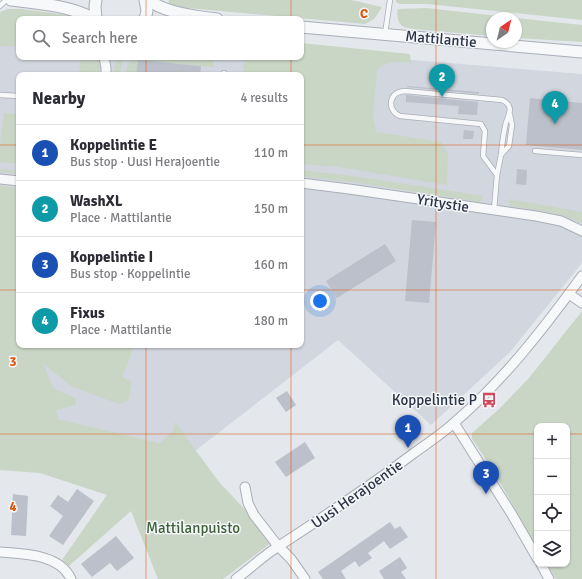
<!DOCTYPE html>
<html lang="en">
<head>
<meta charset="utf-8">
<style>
	body { margin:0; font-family:Signika,sans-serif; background:#f7f7f7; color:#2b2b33 }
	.controls { position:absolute; right:12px; bottom:12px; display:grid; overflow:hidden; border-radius:8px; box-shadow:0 1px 3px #0004 }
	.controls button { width:36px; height:36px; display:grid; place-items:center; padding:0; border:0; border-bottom:1px solid #e1e1e2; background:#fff; color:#2b2b33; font:20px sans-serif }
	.compass { position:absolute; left:486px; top:12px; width:36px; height:36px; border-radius:50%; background:#fff; box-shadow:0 1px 3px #0004; rotate:35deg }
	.you { position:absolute; left:320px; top:301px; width:14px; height:14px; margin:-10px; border:3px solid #fff; border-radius:50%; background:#1a73e8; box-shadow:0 0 0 6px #1a73e833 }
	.badge { display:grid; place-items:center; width:26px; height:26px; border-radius:50%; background:#0f766e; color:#fff; font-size:13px; font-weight:700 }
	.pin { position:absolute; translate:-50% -33px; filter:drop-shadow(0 1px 2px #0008) }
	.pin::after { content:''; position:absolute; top:21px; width:14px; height:12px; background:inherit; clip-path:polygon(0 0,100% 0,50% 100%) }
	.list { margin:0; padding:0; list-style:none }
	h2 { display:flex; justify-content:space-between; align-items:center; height:52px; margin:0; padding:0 16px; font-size:17px }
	h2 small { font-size:13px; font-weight:400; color:#7c7c81 }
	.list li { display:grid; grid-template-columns:26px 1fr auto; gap:12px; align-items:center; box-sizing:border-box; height:56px; padding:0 16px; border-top:1px solid #e1e1e2 }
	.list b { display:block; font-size:15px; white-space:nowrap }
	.list p { margin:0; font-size:13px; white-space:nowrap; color:#7c7c81 }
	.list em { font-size:13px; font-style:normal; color:#7c7c81 }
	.icon { flex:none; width:22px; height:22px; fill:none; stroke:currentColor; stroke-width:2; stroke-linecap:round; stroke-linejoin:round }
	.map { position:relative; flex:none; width:582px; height:579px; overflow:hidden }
	.search { position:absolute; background:#fff; box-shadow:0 1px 3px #0004; left:16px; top:16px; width:288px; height:44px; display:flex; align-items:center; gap:10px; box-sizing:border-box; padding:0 14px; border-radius:8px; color:#7c7c81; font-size:15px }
	.panel { position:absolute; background:#fff; box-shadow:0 1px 3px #0004; left:16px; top:72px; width:288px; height:276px; border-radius:8px }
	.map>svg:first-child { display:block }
	.built { fill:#d2d6de; fill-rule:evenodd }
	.green { fill:#c9d6c5 }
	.building { fill:#bbc0ca }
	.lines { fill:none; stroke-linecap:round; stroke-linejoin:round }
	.service-casing { stroke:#a9aeb7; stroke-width:6 }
	.minor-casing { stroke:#a9aeb7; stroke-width:11 }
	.tertiary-casing { stroke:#a9aeb7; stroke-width:13 }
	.service { stroke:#f7f8fa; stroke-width:4.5 }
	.minor { stroke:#f7f8fa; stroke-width:9 }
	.tertiary { stroke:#f7f8fa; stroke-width:11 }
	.grid { fill:none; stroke:#df570f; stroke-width:1; stroke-opacity:0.55 }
	.labels { text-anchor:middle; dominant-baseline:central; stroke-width:3; stroke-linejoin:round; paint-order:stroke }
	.street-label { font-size:15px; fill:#2b3445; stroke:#f4f6f9 }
	.poi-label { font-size:15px; fill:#2b3445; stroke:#f4f6f9; text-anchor:end }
	.park-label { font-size:15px; fill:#3f6138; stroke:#f4f6f9 }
	.grid-label { font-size:13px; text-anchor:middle; font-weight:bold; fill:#df570f; stroke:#f4f6f9; stroke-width:3; stroke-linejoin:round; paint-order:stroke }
</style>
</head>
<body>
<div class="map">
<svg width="582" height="579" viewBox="0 0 582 579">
	<rect width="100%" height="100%" fill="#e4e7ec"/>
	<!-- built -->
	<path class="built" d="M0,19L19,21V57H301V51L582,74V263L510,352L431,425L338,340L195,451L0,406ZM19,75H301V345H19Z"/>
	<!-- green -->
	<g class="green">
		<path d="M169,0H351L382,7L374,19L365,24L177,7L168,5Z"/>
		<path d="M396,0H582V20L427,4H400L396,2Z"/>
		<path d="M426,8L516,18H492V36L413,29C399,27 398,24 397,10L399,9Z"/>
		<path d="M8,9H22L74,16L81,19H19V47L0,46V12Z"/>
		<path d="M516,18L582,25V42L516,38Z"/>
		<path d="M301,43L410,54L411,63C398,62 387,60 377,70L373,115L376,132L441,142L448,154L447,185L338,167L301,164V75H243L245,58L241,57H301Z"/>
		<path d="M81,57H100L99,75H79Z"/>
		<path d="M117,57H126L122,63L120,75H113Z"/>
		<path d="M133,57H214L213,67L138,60L136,75H125L129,62Z"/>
		<path d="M4,113L19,114V164L0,162V144Z"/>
		<path d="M0,169L19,171V174L0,172Z"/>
		<path d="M301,170L360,177L483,196L480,202L359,183L301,176Z"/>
		<path d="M0,186L19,188V345H133L130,358L122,377L132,382L128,401L118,404L71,386L43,363L53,388L75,398L76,405L56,410L58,419L160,443L173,431L175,422L219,482L252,517L271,543L223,579H158L131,511L69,566L62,560L107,495L40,473L0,470Z"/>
		<path d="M509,199L582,212V224C560,211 534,210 509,206Z"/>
		<path d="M582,311V579H556L547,564H567V426H537V548L491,467L472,439V433L499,409L529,378Z"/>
	</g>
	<!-- building -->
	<g class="building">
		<path d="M138,60L201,66L200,75H136Z"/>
		<path d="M407,86L479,92V94L407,87Z"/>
		<path d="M406,95L478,102L477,115L458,114L459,106L406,102Z"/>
		<path d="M530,98L582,103V150L526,145Z"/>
		<path d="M464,130L474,131L473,139H463Z"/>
		<path d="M517,169L527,170L526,185L516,184Z"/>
		<path d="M412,220L436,222L429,303L405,301Z"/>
		<path d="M385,244L396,261L337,298L326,281Z"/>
		<path d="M287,391L296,405L286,412L276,398Z"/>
		<path d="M305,442L315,458L286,477L275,462Z"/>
		<path d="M77,489L94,501L63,545L49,536L63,516L50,506L58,495L68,502Z"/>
		<path d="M13,494L28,496L26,536L11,535Z"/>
		<path d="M390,522L395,529L400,526L408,537L390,549L384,541L368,553L372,558L359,567L355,561L341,571L346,579H323L318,572Z"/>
		<path d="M116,536L134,558L117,571L110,563L92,577L81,564Z"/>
		<path d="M400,557L407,568L401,572L406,579H384L379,571Z"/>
	</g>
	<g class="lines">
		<!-- service casing -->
		<g class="service-casing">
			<g id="service">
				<path d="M0,6L6,0"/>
				<path d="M385,34L390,0"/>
				<path d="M224,75V73"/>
				<path d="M0,95L19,96"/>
				<path d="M535,151L582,155"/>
				<path d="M497,175L483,156L485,131L481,124L400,116C386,110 389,91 405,91L502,100C517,107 506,117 505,127C503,136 502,145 501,155"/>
				<path d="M494,210L497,175L501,155L509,146L512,125L510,115"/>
			</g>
		</g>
		<!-- minor casing -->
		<g class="minor-casing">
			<g id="minor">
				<path d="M104,57L106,68V75"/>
				<path d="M0,179L19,181"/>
				<path d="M301,183L349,189L536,216L561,221L582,231"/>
				<path d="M569,294L582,303"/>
				<path d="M454,423L511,513L537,558"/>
				<path d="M245,487L248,503L254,515L278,546L291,559L305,579"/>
				<path d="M0,552C24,554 60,554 71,579"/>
				<path d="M541,564L549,579"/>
				<path d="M236,579C251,568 264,555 279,546C325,516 370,486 414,453C428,443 443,433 455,422C504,380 544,328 582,276"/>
			</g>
		</g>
		<!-- tertiary casing -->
		<g class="tertiary-casing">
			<g id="tertiary">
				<path d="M11,0C37,3 72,6 94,19"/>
				<path d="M96,0L95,6L96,19"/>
				<path d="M145,0L147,11L145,19"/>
				<path d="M149,0C163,12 198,17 217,19"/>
				<path d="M301,27L582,52"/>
			</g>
		</g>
		<!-- service -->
		<use href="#service" class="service"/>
		<!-- minor -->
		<use href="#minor" class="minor"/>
		<!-- tertiary -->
		<use href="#tertiary" class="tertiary"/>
	</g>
	<!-- grid -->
	<path class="grid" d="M146,0V19M291,0V19M436,0V579M146,57V75M291,57V75M0,145H19M301,145H582M0,290H19M301,290H582M146,345V579M291,345V579M0,434H537M567,434H582"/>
	<!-- icons -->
	<defs>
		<g id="bus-bare" transform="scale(1.2)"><path d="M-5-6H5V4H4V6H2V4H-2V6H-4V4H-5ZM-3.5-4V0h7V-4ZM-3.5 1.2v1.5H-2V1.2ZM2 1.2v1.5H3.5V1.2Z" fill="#d1495b" stroke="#f4f6f9" stroke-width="2.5" paint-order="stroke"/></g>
	</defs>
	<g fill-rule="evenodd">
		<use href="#bus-bare" x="489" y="400"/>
	</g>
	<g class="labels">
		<!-- street labels -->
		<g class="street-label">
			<text transform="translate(441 39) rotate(5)">Mattilantie</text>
			<text transform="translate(443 203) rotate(9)">Yritystie</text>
			<text transform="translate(357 494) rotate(-35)">Uusi Herajoentie</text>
		</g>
		<!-- poi labels -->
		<g class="poi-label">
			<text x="477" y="400">Koppelintie P</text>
		</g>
		<!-- park labels -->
		<g class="park-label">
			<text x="193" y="528">Mattilanpuisto</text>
		</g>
	</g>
	<g class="grid-label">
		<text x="364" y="18">C</text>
		<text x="13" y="366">3</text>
		<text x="13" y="511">4</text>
	</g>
</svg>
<div class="controls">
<button>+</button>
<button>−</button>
<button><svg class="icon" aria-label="locate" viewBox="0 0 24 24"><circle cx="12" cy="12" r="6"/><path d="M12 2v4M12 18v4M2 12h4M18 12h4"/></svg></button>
<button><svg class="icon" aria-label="layers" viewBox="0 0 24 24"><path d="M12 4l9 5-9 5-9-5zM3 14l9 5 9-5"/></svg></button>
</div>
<svg class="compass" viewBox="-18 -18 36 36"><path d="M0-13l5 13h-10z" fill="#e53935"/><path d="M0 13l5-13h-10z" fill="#7c7c81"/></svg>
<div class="you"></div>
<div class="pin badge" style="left:408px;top:448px;background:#1a4fb4">1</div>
<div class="pin badge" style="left:442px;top:97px;background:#0f9aa8">2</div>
<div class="pin badge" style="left:486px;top:494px;background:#1a4fb4">3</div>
<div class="pin badge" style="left:555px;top:124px;background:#0f9aa8">4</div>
<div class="search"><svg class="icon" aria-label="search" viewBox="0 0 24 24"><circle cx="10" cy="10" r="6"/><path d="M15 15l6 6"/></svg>Search here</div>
<section class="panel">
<h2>Nearby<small>4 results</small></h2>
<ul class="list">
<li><span class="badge" style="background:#1a4fb4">1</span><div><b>Koppelintie E</b><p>Bus stop · Uusi Herajoentie</p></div><em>110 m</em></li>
<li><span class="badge" style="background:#0f9aa8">2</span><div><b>WashXL</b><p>Place · Mattilantie</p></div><em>150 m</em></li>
<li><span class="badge" style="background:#1a4fb4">3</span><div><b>Koppelintie I</b><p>Bus stop · Koppelintie</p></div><em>160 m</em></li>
<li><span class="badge" style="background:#0f9aa8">4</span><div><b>Fixus</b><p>Place · Mattilantie</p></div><em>180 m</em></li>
</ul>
</section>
</div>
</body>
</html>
